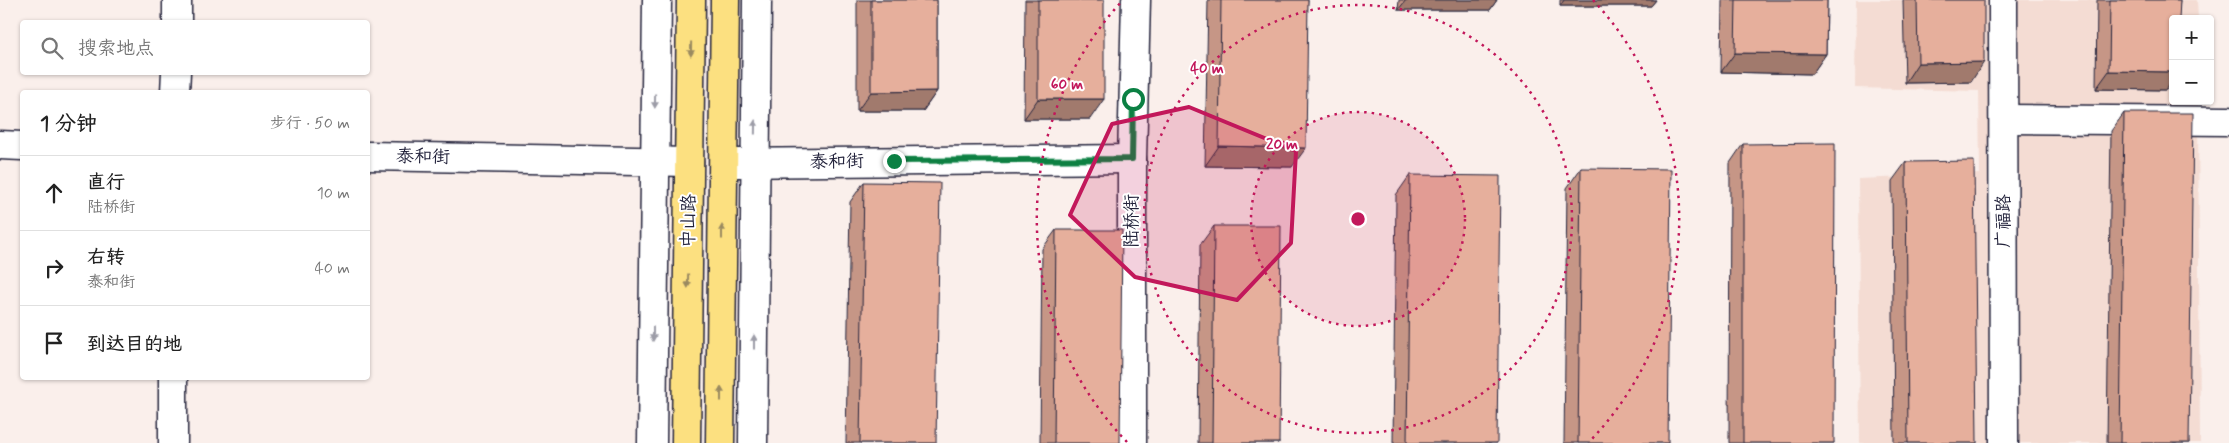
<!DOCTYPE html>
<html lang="zh">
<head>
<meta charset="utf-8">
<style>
	body { margin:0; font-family:Mynerve,"LXGW WenKai TC",sans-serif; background:#f2f2f2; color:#222 }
	.controls { position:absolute; right:15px; top:15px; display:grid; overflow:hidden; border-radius:5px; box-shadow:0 1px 4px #0004 }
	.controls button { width:45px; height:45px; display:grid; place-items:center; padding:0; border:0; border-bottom:1px solid #e0e0e0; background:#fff; color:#222; font:25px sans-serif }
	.stop { position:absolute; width:15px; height:15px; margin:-11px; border:4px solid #0b8043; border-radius:50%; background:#fff }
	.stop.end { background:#0b8043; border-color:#fff; box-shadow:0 1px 5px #0008 }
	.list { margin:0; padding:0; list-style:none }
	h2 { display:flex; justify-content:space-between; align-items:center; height:65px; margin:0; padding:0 20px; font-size:21px }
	h2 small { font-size:16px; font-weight:400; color:#767676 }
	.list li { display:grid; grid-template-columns:32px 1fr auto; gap:15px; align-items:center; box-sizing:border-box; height:75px; padding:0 20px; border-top:1px solid #e0e0e0 }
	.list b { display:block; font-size:19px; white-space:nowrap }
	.list p { margin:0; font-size:16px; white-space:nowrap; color:#767676 }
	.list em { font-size:16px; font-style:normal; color:#767676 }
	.icon { flex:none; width:28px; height:28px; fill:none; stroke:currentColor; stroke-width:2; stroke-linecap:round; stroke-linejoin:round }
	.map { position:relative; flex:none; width:2229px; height:443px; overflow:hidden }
	.search { position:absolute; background:#fff; box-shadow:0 1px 4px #0004; left:20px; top:20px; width:350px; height:55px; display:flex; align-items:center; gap:12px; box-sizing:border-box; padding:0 18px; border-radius:5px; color:#767676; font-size:19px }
	.panel { position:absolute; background:#fff; box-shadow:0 1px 4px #0004; left:20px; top:90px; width:350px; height:290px; border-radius:5px }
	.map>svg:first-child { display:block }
	.built { fill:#f4dcd3 }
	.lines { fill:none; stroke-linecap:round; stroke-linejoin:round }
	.minor-casing { stroke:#22223b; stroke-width:31 }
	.major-casing { stroke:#22223b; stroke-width:31 }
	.minor { stroke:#fff; stroke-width:28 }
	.major { stroke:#fce080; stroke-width:28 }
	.wall { fill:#c69686; stroke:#22223b }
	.shaded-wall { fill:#a17a6d; stroke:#22223b }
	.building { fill:#e6af9c; stroke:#22223b }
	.oneway { fill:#9a8a61 }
	.oneway2 { fill:#9c9ca7 }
	.route { stroke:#0b8043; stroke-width:6 }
	.marked { fill:#c2185b; fill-opacity:0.2; stroke:#c2185b; stroke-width:4; stroke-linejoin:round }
	.ring { fill:none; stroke:#c2185b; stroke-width:2.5; stroke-dasharray:2.5 5 }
	.labels { text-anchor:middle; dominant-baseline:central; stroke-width:4; stroke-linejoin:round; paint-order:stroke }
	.street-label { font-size:18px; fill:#22223b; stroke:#fff }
	.centre { fill:#c2185b; stroke:#fff; stroke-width:2.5 }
	.ring-label { font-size:15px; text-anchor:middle; font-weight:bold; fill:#c2185b; stroke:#fff; stroke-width:4; stroke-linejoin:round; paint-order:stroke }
</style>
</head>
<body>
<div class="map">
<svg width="2229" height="443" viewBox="0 0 2229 443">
	<rect width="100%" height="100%" fill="#faefeb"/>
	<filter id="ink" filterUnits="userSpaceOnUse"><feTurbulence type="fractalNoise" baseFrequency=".02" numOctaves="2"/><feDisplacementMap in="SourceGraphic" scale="10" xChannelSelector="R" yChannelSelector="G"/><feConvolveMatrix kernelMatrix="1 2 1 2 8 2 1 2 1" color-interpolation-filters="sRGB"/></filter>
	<g filter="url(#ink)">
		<!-- built -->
		<path class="built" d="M1856,0H2197L2198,19H2173V101H2198L2200,443H1860L1858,179L1980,174L1979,91L1855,88Z"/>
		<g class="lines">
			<!-- minor casing -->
			<g class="minor-casing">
				<g id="minor">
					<path d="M2003,0L2004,443"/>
					<path d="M177,22V0"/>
					<path d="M175,92L176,72"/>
					<path d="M2004,119L2229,121"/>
					<path d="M0,145L22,146"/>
					<path d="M368,156L689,162"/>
					<path d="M736,163L1132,159"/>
					<path d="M173,443V378"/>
					<path d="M652,443L657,0"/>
					<path d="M753,443L757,0"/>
					<path d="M1132,443V159L1136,0"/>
				</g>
			</g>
			<!-- major casing -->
			<g class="major-casing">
				<g id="major">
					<path d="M686,443L691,0"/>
					<path d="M720,443L725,0"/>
				</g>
			</g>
			<!-- minor -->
			<use href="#minor" class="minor"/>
			<!-- major -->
			<use href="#major" class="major"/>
		</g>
		<!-- wall -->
		<g class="wall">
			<path d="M857,0H937V91L923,111H857Z"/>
			<path d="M1025,0H1104L1090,119H1024Z"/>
			<path d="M1208,0H1308L1292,167L1205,166Z"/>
			<path d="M1399,0H1497L1490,10H1398Z"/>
			<path d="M1560,0H1656L1651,6H1560Z"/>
			<path d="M1722,0H1827L1826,54L1812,74L1721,72Z"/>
			<path d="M1903,0H1984L1971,82L1905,83Z"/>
			<path d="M2097,0H2180L2166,90L2096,89Z"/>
			<path d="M2124,113L2189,443H2107L2111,131Z"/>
			<path d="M1743,144L1834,443H1729L1730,163Z"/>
			<path d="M1906,162L1977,443H1894L1892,181Z"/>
			<path d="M1581,168L1668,443H1564L1567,188Z"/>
			<path d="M1410,175L1497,443H1393L1396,195Z"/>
			<path d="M864,182L936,443H846L850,202Z"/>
			<path d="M1214,226L1279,443H1198L1200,245Z"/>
			<path d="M1056,230L1120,443H1040L1042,249Z"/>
		</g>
		<!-- shaded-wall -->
		<g class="shaded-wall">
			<path d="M1406,0H1497L1490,10H1398Z"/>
			<path d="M1564,0H1656L1651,6H1560Z"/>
			<path d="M1735,53L1826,54L1812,74L1721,72Z"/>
			<path d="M1984,62L1971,82L1905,83L1918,63Z"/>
			<path d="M2109,71L2173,72V80L2166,90L2096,89Z"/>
			<path d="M937,91L923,111H857L871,92Z"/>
			<path d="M1038,99H1104L1090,119H1024Z"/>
			<path d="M1219,146L1306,148L1292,167L1205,166Z"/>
		</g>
		<!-- building -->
		<g class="building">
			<path d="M871,0H937V91L871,92Z"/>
			<rect x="1038" y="0" width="66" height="99"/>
			<path d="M1221,0H1308L1306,148L1219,146Z"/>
			<path d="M1736,0H1827L1826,54L1735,53Z"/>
			<path d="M1917,0H1984V62L1918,63Z"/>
			<path d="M2110,0H2180L2179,19H2173V72L2109,71Z"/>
			<path d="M2124,113H2193L2189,443H2120Z"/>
			<path d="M1835,143L1834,443H1743V144Z"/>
			<path d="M1974,161L1977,443H1908L1906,162Z"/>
			<path d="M1581,168L1671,169L1668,443H1578Z"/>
			<path d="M1410,175L1500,176L1497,443H1407Z"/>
			<path d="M864,182L940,183L936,443H860Z"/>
			<path d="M1214,226H1281L1279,443H1212Z"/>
			<path d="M1056,230H1122L1120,443H1054Z"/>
		</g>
		<!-- one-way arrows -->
		<defs><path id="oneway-solid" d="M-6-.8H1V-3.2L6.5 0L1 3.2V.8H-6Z" transform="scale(1.25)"/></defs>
		<g class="oneway">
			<use href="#oneway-solid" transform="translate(691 49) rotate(91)"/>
			<use href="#oneway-solid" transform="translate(722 232) rotate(-90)"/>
			<use href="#oneway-solid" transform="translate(688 281) rotate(91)"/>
			<use href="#oneway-solid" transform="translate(721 394) rotate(-90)"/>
		</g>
		<g class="oneway2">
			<use href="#oneway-solid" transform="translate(655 101) rotate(91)"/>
			<use href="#oneway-solid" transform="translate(755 127) rotate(-89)"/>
			<use href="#oneway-solid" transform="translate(653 334) rotate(90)"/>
			<use href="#oneway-solid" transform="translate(754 342) rotate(-90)"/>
		</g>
	</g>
	<g class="lines" filter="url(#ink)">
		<!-- route -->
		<path class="route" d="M894,161L1132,159L1133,99"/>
	</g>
	<!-- marked area -->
	<path class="marked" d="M1189,107L1296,151L1291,243L1237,300L1135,277L1070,215L1112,124Z"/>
	<!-- distance rings -->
	<circle cx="1358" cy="219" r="107" fill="#c2185b" fill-opacity=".12"/>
	<g class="ring">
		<circle cx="1358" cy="219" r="107"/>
		<circle cx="1358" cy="219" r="214"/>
		<path d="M1127 442A321 321 0 0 1 1123 0M1593 0A321 321 0 0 1 1589 442"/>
	</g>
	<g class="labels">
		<!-- street labels -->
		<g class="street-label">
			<text transform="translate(423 157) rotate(1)">泰和街</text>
			<text transform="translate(837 162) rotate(-1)">泰和街</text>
			<text transform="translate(689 221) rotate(-89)">中山路</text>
			<text transform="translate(1132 221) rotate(-90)">陆桥街</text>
			<text transform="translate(2004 221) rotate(-90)">广福路</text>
		</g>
	</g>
	<circle cx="1358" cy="219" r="8" class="centre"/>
	<g class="ring-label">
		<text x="1207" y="73">40 m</text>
		<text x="1067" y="89">60 m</text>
		<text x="1282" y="149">20 m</text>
	</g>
</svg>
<div class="controls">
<button>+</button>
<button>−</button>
</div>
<div class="stop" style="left:1133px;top:99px"></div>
<div class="stop end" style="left:894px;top:161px"></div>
<div class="search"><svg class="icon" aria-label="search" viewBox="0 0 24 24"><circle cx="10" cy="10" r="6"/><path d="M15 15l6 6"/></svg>搜索地点</div>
<section class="panel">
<h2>1 分钟<small>步行 · 50 m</small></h2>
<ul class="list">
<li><svg class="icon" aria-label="ahead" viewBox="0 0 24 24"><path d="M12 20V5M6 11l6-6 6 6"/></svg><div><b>直行</b><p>陆桥街</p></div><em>10 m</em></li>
<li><svg class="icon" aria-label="right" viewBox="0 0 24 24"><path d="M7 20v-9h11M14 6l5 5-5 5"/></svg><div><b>右转</b><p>泰和街</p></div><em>40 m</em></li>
<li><svg class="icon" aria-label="arrive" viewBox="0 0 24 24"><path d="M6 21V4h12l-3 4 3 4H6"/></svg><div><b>到达目的地</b></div></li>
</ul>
</section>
</div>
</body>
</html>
